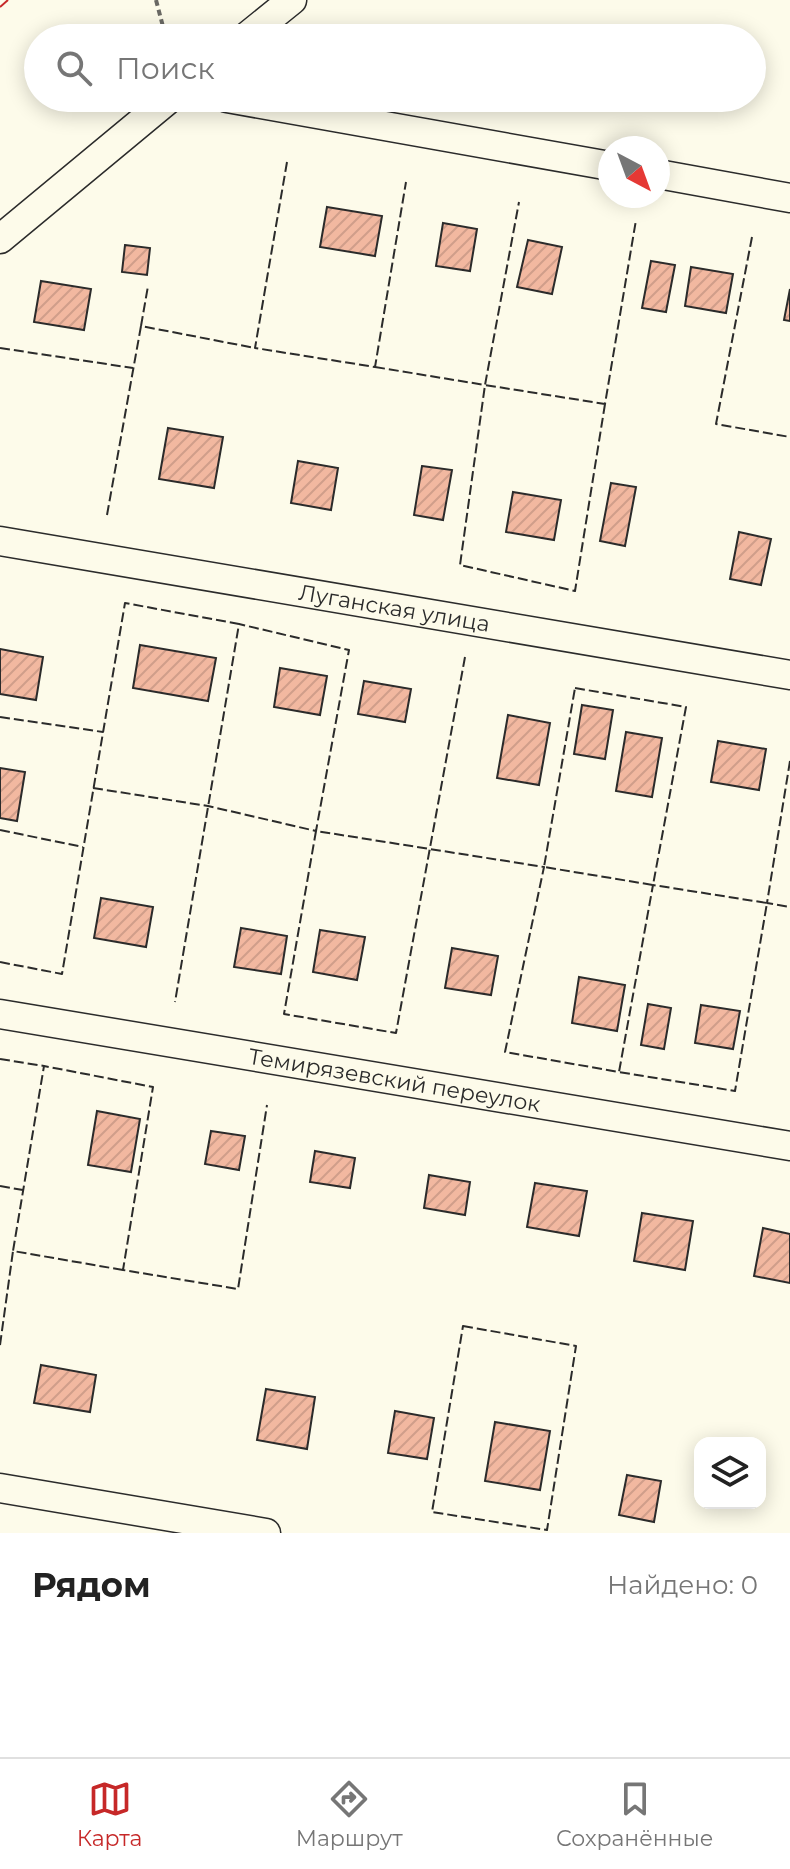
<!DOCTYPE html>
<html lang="ru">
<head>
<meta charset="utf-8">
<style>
	body { margin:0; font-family:Montserrat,sans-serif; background:#f2f2f2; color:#222 }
	.controls { position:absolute; right:24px; bottom:24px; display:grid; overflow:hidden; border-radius:16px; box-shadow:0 4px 20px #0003 }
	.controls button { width:72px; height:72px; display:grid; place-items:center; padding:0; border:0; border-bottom:2px solid #e0e0e0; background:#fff; color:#222; font:40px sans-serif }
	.compass { position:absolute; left:598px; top:136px; width:72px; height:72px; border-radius:50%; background:#fff; box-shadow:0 4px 20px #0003; rotate:139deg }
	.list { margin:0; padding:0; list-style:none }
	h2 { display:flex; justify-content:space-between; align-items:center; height:104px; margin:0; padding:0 32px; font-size:34px }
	h2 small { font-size:26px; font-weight:400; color:#767676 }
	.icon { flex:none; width:44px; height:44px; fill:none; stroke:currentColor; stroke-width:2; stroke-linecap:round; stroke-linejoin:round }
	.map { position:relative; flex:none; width:790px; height:1533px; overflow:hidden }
	.search { position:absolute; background:#fff; box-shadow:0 4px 20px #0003; left:24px; right:24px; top:24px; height:88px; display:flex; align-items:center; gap:20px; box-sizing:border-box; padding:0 28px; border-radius:44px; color:#767676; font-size:30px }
	.sheet { height:224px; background:#fff }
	nav { display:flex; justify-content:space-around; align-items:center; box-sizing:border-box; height:112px; border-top:2px solid #e0e0e0; background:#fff; font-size:22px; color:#767676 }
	nav a { display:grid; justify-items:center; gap:4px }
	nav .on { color:#c62828 }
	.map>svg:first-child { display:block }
	.building { fill:url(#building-hatch); stroke:#2b2b2b; stroke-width:2 }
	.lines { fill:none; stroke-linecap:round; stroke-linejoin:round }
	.minor-casing { stroke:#2b2b2b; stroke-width:31 }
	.path { stroke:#6a6964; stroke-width:4; stroke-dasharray:6 4; stroke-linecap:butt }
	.minor { stroke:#fdfbea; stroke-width:28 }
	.fence { stroke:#2b2b2b; stroke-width:2; stroke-dasharray:10 4; stroke-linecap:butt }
	.power { stroke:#c62828; stroke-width:2; stroke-dasharray:28 6 4 6; stroke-linecap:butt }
	.labels { text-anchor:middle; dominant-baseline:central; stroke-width:6; stroke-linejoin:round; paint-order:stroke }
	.street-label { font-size:22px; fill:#2b2b2b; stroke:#fdfbea }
</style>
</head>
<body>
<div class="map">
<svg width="790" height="1533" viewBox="0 0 790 1533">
	<defs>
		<pattern id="building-hatch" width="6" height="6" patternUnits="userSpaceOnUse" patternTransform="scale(2)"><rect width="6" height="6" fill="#f2b8a0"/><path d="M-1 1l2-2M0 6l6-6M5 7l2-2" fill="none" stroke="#d09e8a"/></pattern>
	</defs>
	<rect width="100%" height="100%" fill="#fdfbea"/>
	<!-- building -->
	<g class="building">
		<path d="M327,207L382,216L375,256L320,247Z"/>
		<path d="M443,223L477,229L470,271L436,266Z"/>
		<path d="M528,240L562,247L552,294L517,287Z"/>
		<path d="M125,245L150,248L147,275L122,272Z"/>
		<path d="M651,261L675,265L666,312L642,308Z"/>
		<path d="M691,267L733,274L726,313L685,306Z"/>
		<path d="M41,281L91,289L84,330L34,322Z"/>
		<path d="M790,289V321L784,320Z"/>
		<path d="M168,428L223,437L214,488L159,479Z"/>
		<path d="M298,461L338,468L331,510L291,503Z"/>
		<path d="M422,466L452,470L443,520L414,515Z"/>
		<path d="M611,483L636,487L625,546L600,541Z"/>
		<path d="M513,492L561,500L554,540L506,532Z"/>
		<path d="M739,532L771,539L761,585L730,579Z"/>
		<path d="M140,645L216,658L208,701L133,688Z"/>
		<path d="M0,649L43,657L36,700L0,694Z"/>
		<path d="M280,668L327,676L320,715L274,707Z"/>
		<path d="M364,681L411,689L405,722L358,714Z"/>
		<path d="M582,705L613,710L605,759L574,754Z"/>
		<path d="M508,715L550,723L539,785L497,778Z"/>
		<path d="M626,732L662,738L652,797L616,791Z"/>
		<path d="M718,741L766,749L759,790L711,782Z"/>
		<path d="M0,768L25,772L17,821L0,818Z"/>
		<path d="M101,898L153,907L146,947L94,938Z"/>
		<path d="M241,928L287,936L281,974L234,967Z"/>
		<path d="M320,930L365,937L357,980L313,972Z"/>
		<path d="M452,948L498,956L491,995L445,988Z"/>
		<path d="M579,977L625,985L617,1031L572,1023Z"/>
		<path d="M648,1004L671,1008L664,1049L641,1045Z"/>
		<path d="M701,1005L740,1011L733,1049L695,1043Z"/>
		<path d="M97,1111L140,1119L131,1172L88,1165Z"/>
		<path d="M211,1131L245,1136L239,1170L205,1164Z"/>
		<path d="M315,1151L355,1158L350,1188L310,1182Z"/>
		<path d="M429,1175L470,1182L465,1215L424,1208Z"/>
		<path d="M535,1183L587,1191L579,1236L527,1227Z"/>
		<path d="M642,1213L693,1221L685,1270L634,1261Z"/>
		<path d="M763,1228L790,1234V1283L754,1276Z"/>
		<path d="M41,1365L96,1375L90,1412L34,1403Z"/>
		<path d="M266,1389L315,1397L307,1449L257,1440Z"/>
		<path d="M395,1411L434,1418L427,1459L388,1453Z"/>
		<path d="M495,1422L550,1431L540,1490L485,1481Z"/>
		<path d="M627,1475L661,1481L654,1522L619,1515Z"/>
	</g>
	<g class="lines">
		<!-- minor casing -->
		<g class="minor-casing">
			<g id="minor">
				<path d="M245,38L292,0"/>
				<path d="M227,98L610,166"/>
				<path d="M658,174L790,198"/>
				<path d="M0,239L170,98"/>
				<path id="s1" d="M0,541L790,675"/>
				<path id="s2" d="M0,1014L790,1146"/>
				<path d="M0,1488L266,1533"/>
			</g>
		</g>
		<!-- path -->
		<path class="path" d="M156,0L166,38"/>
		<!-- minor -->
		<use href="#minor" class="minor"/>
		<!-- fence -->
		<g class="fence">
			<path d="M287,162L255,348L375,367L406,182"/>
			<path d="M752,237L716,424L790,437"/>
			<path d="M141,326L148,286"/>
			<path d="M0,348L133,368"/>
			<path d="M375,367L485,385L519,202"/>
			<path d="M605,404L575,591L460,565L485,385L605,404L636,220"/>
			<path d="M107,515L141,326L255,348"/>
			<path d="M465,657L396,1033L284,1014L316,831L544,867L505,1052L619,1072L653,885L767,903L735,1091L619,1072"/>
			<path d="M575,688L686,707L653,885L544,867Z"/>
			<path d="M0,717L103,732"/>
			<path d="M790,761L767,903L790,907"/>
			<path d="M93,788L208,806L316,831L349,650L239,624"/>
			<path d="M0,830L83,847"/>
			<path d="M0,962L62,974L125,603L239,624L175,1002"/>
			<path d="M0,1059L44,1066"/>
			<path d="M0,1186L23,1190"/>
			<path d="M123,1270L13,1251L44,1066L153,1087L123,1270L238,1289L267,1105"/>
			<path d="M463,1326L576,1346L547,1530L432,1512Z"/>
			<path d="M0,1345L13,1251"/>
		</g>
		<!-- power -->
		<path class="power" d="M0,7L8,0"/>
	</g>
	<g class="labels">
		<!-- street labels -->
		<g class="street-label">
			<text stroke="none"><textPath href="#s1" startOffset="400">Луганская улица</textPath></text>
			<text stroke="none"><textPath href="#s2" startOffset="400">Темирязевский переулок</textPath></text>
		</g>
	</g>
</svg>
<div class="controls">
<button><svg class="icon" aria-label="layers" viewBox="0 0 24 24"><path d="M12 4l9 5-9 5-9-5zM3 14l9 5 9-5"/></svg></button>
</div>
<svg class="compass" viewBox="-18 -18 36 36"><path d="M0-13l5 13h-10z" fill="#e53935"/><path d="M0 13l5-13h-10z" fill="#767676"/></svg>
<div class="search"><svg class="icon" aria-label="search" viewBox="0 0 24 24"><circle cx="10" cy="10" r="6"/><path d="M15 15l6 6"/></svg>Поиск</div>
</div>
<section class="sheet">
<h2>Рядом<small>Найдено: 0</small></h2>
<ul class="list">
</ul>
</section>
<nav>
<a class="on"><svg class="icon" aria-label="map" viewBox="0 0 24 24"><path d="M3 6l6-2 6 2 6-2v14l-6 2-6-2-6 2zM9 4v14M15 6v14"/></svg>Карта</a>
<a><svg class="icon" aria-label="directions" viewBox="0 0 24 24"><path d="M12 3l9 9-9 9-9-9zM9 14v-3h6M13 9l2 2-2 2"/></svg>Маршрут</a>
<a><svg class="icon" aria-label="saved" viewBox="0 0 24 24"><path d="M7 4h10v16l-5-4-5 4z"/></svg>Сохранённые</a>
</nav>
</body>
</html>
